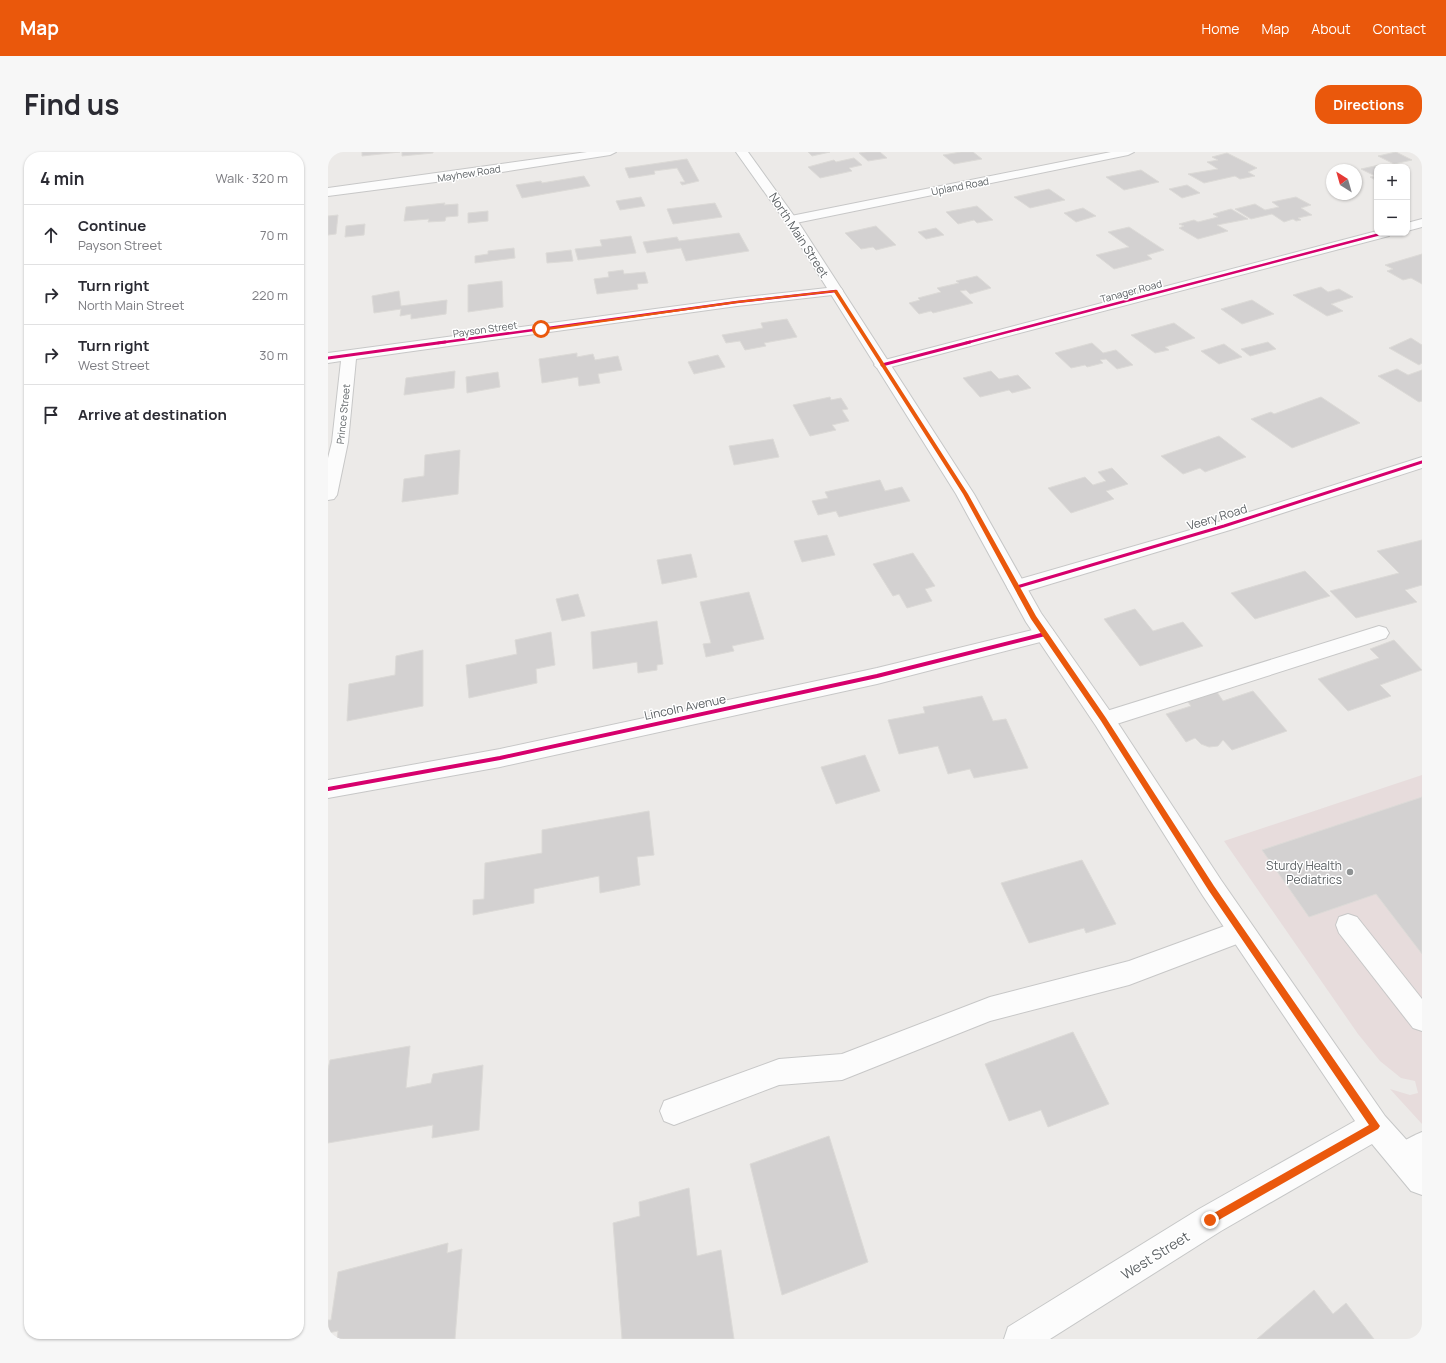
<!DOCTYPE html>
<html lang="en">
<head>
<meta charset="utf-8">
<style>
	body { margin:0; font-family:Manrope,sans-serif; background:#f7f7f7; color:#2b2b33 }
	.controls { position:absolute; right:12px; top:12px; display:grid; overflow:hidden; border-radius:8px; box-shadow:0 1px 3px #0004 }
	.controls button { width:36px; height:36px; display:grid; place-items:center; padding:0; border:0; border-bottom:1px solid #e1e1e2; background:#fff; color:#2b2b33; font:20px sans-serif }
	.compass { position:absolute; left:998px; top:12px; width:36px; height:36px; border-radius:50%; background:#fff; box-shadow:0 1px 3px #0004; rotate:323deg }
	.stop { position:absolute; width:12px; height:12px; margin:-9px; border:3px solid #ea580c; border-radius:50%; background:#fff }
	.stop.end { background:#ea580c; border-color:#fff; box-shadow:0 1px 4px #0008 }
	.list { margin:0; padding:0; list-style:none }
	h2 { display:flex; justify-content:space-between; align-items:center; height:52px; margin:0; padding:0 16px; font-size:17px }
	h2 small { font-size:13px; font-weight:400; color:#7c7c81 }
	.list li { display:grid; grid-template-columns:26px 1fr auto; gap:12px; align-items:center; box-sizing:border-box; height:60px; padding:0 16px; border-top:1px solid #e1e1e2 }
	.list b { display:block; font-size:15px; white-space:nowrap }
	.list p { margin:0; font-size:13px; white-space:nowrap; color:#7c7c81 }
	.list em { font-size:13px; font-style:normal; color:#7c7c81 }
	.icon { flex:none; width:22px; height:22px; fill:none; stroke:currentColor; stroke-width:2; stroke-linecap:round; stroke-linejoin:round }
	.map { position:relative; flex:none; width:1094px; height:1187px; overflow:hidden; border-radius:16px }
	header { display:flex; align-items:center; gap:24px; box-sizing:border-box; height:56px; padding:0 20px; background:#ea580c; color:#fff }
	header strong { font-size:19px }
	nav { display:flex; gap:22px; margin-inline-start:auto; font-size:14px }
	.intro { display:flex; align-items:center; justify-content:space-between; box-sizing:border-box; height:96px; padding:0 24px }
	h1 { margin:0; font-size:28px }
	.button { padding:10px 18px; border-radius:16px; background:#ea580c; color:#fff; font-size:14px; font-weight:700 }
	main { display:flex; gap:24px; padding:0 24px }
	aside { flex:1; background:#fff; border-radius:16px; box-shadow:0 1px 3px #0004 }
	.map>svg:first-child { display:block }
	.medical { fill:#e7dcdc }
	.building { fill:#d3d1d1; stroke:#dcdad7 }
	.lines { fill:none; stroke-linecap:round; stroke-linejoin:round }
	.lane-casing { stroke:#c7c7c7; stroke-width:2 }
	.street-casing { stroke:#c7c7c7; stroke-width:2 }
	.secondary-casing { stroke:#c6c7c7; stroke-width:2 }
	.lane { fill:#fcfcfc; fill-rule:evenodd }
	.street { fill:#fcfcfc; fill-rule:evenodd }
	.secondary { fill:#fcfcfc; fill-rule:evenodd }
	.cycleway-far2-casing { stroke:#fff; stroke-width:4 }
	.cycleway-far1-casing { stroke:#fff; stroke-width:5 }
	.cycleway-casing { stroke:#fff; stroke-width:6 }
	.cycleway-far2 { stroke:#d6006c; stroke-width:2.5 }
	.cycleway-far1 { stroke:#d6006c; stroke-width:3 }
	.cycleway { stroke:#d6006c; stroke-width:4 }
	.route { fill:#ea580c }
	.poi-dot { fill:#8f9293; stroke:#fff; stroke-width:1.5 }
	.labels { text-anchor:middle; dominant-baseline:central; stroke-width:3; stroke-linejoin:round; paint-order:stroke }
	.far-street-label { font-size:10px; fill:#5d6265; stroke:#fff }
	.street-label { font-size:12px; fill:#5d6265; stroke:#fff }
	.poi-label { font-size:12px; fill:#5d6265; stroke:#fff; text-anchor:end }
	.near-street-label { font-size:14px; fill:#5d6265; stroke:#fff }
</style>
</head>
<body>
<header>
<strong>Map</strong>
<nav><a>Home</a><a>Map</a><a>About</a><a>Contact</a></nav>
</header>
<div class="intro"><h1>Find us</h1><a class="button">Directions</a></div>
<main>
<aside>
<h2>4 min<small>Walk · 320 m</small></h2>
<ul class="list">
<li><svg class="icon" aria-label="ahead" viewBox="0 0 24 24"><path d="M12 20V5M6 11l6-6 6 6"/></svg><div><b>Continue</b><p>Payson Street</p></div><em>70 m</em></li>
<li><svg class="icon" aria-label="right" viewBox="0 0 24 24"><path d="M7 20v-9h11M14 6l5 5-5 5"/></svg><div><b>Turn right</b><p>North Main Street</p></div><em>220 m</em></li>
<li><svg class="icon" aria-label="right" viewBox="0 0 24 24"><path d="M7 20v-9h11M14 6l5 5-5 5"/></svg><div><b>Turn right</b><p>West Street</p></div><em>30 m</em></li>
<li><svg class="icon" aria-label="arrive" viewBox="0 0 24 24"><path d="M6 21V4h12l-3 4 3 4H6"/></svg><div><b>Arrive at destination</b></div></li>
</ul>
</aside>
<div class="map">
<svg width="1094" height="1187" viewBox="0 0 1094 1187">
	<rect width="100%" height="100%" fill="#eceae8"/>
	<!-- medical -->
	<path class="medical" d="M1094,623V972L1062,937L1082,943L1090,941L1087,929L1073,926L1052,909L1030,882L896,689Z"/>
	<!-- building -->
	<g class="building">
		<path d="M34,0H72L34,4Z"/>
		<path d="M74,0H105V1L74,4Z"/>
		<path d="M480,0H502L484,4Z"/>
		<path d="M538,0H552L559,6L540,9L531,1Z"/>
		<path d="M633,0H645L654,7L626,12L615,3Z"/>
		<path d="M1068,0L1084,8L1066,12L1050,4Z"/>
		<path d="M899,1L929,16L920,20L927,24L912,27L907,24L876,31L860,22L890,17L879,10L890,8L884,5Z"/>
		<path d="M526,6L534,13L521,16L524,19L492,26L480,15L506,8L508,10Z"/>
		<path d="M359,7L371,29L354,33L352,30H357L349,16L326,19L327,22L301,26L297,16Z"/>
		<path d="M1051,13L1056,15H1049V29L1042,25L1047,24L1033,17Z"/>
		<path d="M813,18L831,30L796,38L778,25Z"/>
		<path d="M256,24L262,34L194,46L188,33L213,29L214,31Z"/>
		<path d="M859,33L872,41L854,46L841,37Z"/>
		<path d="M721,37L737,48L702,56L686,45Z"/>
		<path d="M313,45L317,54L292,58L288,49Z"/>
		<path d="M968,45L983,53L973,56L984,63L970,66L973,68L968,69L965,67L956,70L944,62L923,67L907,57L927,52L937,58L951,55L944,50Z"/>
		<path d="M117,51L116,53L130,52V64L118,65L117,69L100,70L101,67L76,69L78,55Z"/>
		<path d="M387,51L394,65L345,72L339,57Z"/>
		<path d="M649,54L665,68L649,71L646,68L630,72L618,60Z"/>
		<path d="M755,56L768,64L748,70L736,61Z"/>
		<path d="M903,57L920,67L889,73L900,79L870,87L851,76L856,74L851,72L866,68L870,70L890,65L885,62Z"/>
		<path d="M160,59V69L140,71V61Z"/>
		<path d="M10,63L8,82L0,83V64Z"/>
		<path d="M37,72L36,83L17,85L18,74Z"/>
		<path d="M548,74L568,93L548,98L545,95L533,97L517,81Z"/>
		<path d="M801,75L836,98L819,103L824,107L786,117L768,103L801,95L780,80Z"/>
		<path d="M608,76L616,83L598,87L590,80Z"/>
		<path d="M411,81L421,99L358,109L353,96L319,101L315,90L349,85L351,89Z"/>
		<path d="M303,84L308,101L250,108L247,97L274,94L272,88Z"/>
		<path d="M186,96L187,106L147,111V104L160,102V99Z"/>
		<path d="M243,98L245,109L219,111L218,101Z"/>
		<path d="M1094,102V132L1083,126L1075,128L1059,119L1065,117L1057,113Z"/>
		<path d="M295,118L296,122L317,120L320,131L309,132L310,137L269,142L266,127L281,125L280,120Z"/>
		<path d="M649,124L663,136L642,142L638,138L632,139L645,151L605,161L603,159L591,162L581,151L592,148L590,146L613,140L609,136L631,131L628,129Z"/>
		<path d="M174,129L175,155L140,160V133Z"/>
		<path d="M993,135L1000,140L1011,137L1025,145L1003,152L1015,159L999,164L965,143Z"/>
		<path d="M71,139L73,154L119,148L118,162L83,167V162L72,164L73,157L46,161L44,144Z"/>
		<path d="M924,148L946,162L914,172L893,157Z"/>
		<path d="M459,167L469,185L436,191L438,194L417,198L412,189L398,191L394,183L435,176L433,171Z"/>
		<path d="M846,171L867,186L837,195L841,198L827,201L803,183Z"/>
		<path d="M1083,186L1094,193V211L1091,213L1061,196Z"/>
		<path d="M940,190L948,197L922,204L913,197Z"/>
		<path d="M764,191L775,201L788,198L805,213L789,217L778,207L772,208L775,211L759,215L757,213L743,216L727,201Z"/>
		<path d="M896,192L914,205L891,212L873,199Z"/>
		<path d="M249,201V205L265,202L267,208L290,204L294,218L270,222L272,231L251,234L250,225L214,231L211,207Z"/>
		<path d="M390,203L397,215L366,222L360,210Z"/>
		<path d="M1069,217L1080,223L1094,218V249L1091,250L1050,224Z"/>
		<path d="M127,219L126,236L76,243L78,226Z"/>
		<path d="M663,219L671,227L690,223L703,236L684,241L681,238L652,245L635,226Z"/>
		<path d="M170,220L172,235L139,241L138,225Z"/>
		<path d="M502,245L503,248L513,246L520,257L514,258L521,269L504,273L508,278L482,284L465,253Z"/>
		<path d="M993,245L1032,271L964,296L923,267L943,260L946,262Z"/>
		<path d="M891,284L918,305L877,320L872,316L855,322L833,304Z"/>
		<path d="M445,287L451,305L406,313L401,294Z"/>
		<path d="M132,298L130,342L74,350L76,327L96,324L97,303Z"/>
		<path d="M784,316L800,332L778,339L786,347L743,361L720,336L757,325L765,333L778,329L770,320Z"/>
		<path d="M552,328L557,339L574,335L582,349L511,365L508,359L490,363L484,349L500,346L497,340Z"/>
		<path d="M499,383L507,403L474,410L466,389Z"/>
		<path d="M1094,388V433L1077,438L1089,450L1028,466L1002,439L1071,421L1049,399Z"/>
		<path d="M585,401L607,434L597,437L604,449L579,456L571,442L565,444L545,412Z"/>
		<path d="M363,402L369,425L334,432L329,408Z"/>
		<path d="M977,419L1002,444L927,467L903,441Z"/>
		<path d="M421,440L436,487L404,494L406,499L378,505L375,492L383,491L372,450Z"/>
		<path d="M250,442L257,464L234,469L228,447Z"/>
		<path d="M807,457L825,479L855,470L875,494L812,514L776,467Z"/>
		<path d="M329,469L335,512L329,513V518L310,521L309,510L265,517L263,480Z"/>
		<path d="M223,480L227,513L208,517L209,531L141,546L138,513L189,502L187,488Z"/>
		<path d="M1066,488L1094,518L1052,533L1063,544L1020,559L990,527L1051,506L1042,497Z"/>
		<path d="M95,498V554L19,569L21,532L67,523L68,504Z"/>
		<path d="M925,539L959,579L904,598L895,588L890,594L881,595L873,592L867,586L858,590L838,562L863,554L860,550L889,540L895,549Z"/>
		<path d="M654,544L665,569L678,567L700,616L646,626L642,617L620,622L610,594L571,602L560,568L597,561L595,555Z"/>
		<path d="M537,603L552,639L508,652L493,615Z"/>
		<path d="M1094,645V802L1048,742L981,765L934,698Z"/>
		<path d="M321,659L326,703L309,705L312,733L272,741L271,724L206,737V751L145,763V748L156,747L157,711L214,701V678Z"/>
		<path d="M754,708L788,772L758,781L756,776L701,791L673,731Z"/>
		<path d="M745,880L781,952L720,975L713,958L681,969L657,912Z"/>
		<path d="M82,894L78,936L103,931L105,922L155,913L151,978L104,986L105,973L0,991V917L2,908Z"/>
		<path d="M501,984L540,1110L454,1143L422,1012Z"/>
		<path d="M361,1036L369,1104L393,1098L406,1187H294L285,1071L312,1064L311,1050Z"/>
		<path d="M120,1091L119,1101L134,1097L127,1187H9L10,1179L0,1181V1168H3L10,1120Z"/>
		<path d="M986,1138L1005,1162L1018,1151L1046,1187H929Z"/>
	</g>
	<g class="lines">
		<!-- lane casing -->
		<g class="lane-casing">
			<g id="lane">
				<path d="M1051,474L1058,476L1061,481L1058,486L776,576L769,574L766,568L769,562Z"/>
				<path d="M1020,762L1029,765L1094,847V879L1085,876L1011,781L1008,773L1011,765Z"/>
				<path d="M913,768L922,771L925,779L922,787L801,833L662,869L514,928L451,933L346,973L336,969L332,959L336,949L451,907L514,902L662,845L801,809Z"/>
				<path d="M1094,980V1011L1075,1021L1065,1017L1061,1007C1067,992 1080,986 1094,980Z"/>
			</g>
		</g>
		<!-- street casing -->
		<g class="street-casing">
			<g id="street">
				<path d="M259,0H288L282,3L123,28L0,44V36Z"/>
				<path d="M783,0H806L800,3L463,72L457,68L463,64Z"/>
				<path d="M1094,67V75L1079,79V71Z"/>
				<path d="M1049,79V81H1062L1061,84L559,216H549L546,213L549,210Z"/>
				<path d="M508,135L513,136L515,139L513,142L409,154L28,207L20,290L9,343L6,347L0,348V306L4,290L13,209L0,211V201L409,146Z"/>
				<path d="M1094,305V316L902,378L689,442L682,440L679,435L682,430L890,370Z"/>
				<path d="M717,475L724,477L727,482L724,487L549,532L172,615L0,646V628L172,597L549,516Z"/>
			</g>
		</g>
		<!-- secondary casing -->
		<g class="secondary-casing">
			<path id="secondary" d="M408,0H420L469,68L646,342L713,461L784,562L893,728L1057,964L1094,1005V1043L1083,1039L1044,992L893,1079L722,1187H676L680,1175L871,1057L1027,969L875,744L768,574L698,470L628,342L457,69Z"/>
		</g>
		<!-- lane -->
		<use href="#lane" class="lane"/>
		<!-- street -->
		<use href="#street" class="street"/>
		<!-- secondary -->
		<use href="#secondary" class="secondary"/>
		<!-- cycleway-far2 casing -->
		<g class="cycleway-far2-casing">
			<g id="cycleway-far2">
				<path d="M110,191L409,150L508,139"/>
				<path d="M638,191L1056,81"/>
			</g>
		</g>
		<!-- cycleway-far1 casing -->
		<g class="cycleway-far1-casing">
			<g id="cycleway-far1">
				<path d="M0,206L117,190"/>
				<path d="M554,213L642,190"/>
				<path d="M689,435L896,374L1094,310"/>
			</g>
		</g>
		<!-- cycleway casing -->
		<g class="cycleway-casing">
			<path id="cycleway" d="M0,637L172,606L549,524L717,482"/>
		</g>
		<!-- cycleway-far2 -->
		<use href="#cycleway-far2" class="cycleway-far2"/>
		<!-- cycleway-far1 -->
		<use href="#cycleway-far1" class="cycleway-far1"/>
		<!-- cycleway -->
		<use href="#cycleway" class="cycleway"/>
	</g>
	<!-- route -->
	<path class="route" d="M509,138L640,342L708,464L778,566L886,734L1052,974L1050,977L882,1073L879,1072V1065L1041,973L881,739L773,569L703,467L635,342L506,140L409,151L213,179L211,177L409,149Z"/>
	<!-- markers -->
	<circle class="poi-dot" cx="1022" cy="720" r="4"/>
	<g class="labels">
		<!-- far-street labels -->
		<g class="far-street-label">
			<text transform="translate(141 21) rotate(-9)">Mayhew Road</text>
			<text transform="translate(632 34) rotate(-11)">Upland Road</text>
			<text transform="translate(803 139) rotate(-15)">Tanager Road</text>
			<text transform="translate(157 177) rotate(-8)">Payson Street</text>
			<text transform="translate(15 262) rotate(-84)">Prince Street</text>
		</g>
		<!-- street labels -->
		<g class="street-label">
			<text transform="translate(471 83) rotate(57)">North Main Street</text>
			<text transform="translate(889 365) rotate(-17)">Veery Road</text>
			<text transform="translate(357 555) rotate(-12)">Lincoln Avenue</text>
		</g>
		<!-- poi labels -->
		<g class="poi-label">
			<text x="1014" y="713">Sturdy Health<tspan x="1014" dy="14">Pediatrics</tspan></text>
		</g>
		<!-- near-street labels -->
		<g class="near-street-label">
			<text transform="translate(827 1103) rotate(-32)">West Street</text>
		</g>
	</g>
</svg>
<div class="controls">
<button>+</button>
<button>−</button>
</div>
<svg class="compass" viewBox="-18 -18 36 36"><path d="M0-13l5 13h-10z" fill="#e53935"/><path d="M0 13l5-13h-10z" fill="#7c7c81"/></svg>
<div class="stop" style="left:213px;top:177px"></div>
<div class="stop end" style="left:882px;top:1068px"></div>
</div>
</main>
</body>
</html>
